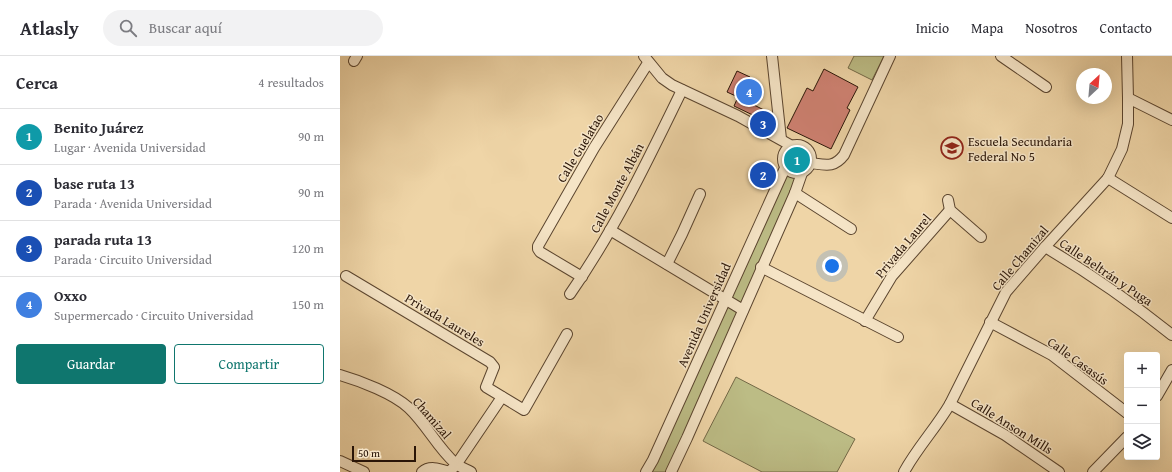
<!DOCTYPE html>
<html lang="es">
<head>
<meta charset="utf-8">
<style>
	body { margin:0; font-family:"Gentium Book Plus",serif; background:#f2f2f3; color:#2b2b33 }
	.controls { position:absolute; right:12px; bottom:12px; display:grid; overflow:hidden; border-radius:4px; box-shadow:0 4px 16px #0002 }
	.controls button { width:36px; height:36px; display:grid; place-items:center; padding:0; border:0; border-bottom:1px solid #e1e1e2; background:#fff; color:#2b2b33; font:20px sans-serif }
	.compass { position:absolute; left:736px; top:12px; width:36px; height:36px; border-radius:50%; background:#fff; box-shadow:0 4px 16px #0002; rotate:26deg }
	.scale { position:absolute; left:12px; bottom:10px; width:64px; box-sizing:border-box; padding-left:4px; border:2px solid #2a1507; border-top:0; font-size:11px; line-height:14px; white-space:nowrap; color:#2a1507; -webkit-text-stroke:3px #f5e4c6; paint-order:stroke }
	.you { position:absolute; left:492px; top:210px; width:14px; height:14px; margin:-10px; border:3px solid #fff; border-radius:50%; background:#1a73e8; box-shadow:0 0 0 6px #1a73e833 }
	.badge { display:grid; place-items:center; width:26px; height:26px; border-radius:50%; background:#0f766e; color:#fff; font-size:13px; font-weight:700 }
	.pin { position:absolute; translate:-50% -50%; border:2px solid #fff; box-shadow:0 1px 4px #0006 }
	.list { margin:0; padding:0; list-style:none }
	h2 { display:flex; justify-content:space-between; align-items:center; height:52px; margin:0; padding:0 16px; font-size:17px }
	h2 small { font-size:13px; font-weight:400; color:#7c7c81 }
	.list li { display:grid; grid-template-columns:26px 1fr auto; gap:12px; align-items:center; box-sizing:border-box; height:56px; padding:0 16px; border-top:1px solid #e1e1e2 }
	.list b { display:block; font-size:15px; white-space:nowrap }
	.list p { margin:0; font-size:13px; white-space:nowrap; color:#7c7c81 }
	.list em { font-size:13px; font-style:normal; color:#7c7c81 }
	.actions { display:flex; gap:8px; padding:12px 16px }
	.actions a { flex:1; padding:9px 0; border:1px solid #0f766e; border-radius:4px; text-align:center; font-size:14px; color:#0f766e }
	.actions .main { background:#0f766e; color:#fff }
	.icon { flex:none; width:22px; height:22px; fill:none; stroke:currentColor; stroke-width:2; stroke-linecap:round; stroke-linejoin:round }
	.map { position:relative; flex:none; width:832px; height:416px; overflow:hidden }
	header { display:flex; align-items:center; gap:24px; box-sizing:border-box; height:56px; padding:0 20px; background:#fff; border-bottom:1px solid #e1e1e2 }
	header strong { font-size:19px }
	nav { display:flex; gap:22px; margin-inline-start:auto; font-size:14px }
	.search { width:280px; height:36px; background:#f2f2f3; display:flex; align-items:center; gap:10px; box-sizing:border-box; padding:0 14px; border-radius:22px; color:#7c7c81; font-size:15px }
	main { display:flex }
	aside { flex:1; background:#fff }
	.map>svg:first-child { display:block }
	.green { fill:#bcbc85; stroke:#736846 }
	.building { fill:#cf8172; stroke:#2a1507 }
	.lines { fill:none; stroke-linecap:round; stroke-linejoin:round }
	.minor-casing { stroke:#5b452f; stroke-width:12 }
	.minor { stroke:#f5e4c6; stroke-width:10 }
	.labels { text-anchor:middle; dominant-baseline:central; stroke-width:3; stroke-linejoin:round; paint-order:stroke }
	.poi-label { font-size:13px; fill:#2a1507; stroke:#f5e4c6; text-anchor:start }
	.street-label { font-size:13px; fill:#2a1507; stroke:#f5e4c6 }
</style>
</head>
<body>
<header>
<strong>Atlasly</strong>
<div class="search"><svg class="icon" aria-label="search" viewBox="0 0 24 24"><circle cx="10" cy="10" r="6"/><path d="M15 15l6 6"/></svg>Buscar aquí</div>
<nav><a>Inicio</a><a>Mapa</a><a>Nosotros</a><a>Contacto</a></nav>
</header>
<main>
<aside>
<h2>Cerca<small>4 resultados</small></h2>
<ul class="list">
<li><span class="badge" style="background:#0f9aa8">1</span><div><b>Benito Juárez</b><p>Lugar · Avenida Universidad</p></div><em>90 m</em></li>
<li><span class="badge" style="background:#1a4fb4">2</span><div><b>base ruta 13</b><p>Parada · Avenida Universidad</p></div><em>90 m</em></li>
<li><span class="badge" style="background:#1a4fb4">3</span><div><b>parada ruta 13</b><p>Parada · Circuito Universidad</p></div><em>120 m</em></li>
<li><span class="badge" style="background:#3f7fe0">4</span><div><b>Oxxo</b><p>Supermercado · Circuito Universidad</p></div><em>150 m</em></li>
</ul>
<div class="actions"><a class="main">Guardar</a><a>Compartir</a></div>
</aside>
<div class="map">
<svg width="832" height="416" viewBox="0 0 832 416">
	<rect width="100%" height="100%" fill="#efd5a7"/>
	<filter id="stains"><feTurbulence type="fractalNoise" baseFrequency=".005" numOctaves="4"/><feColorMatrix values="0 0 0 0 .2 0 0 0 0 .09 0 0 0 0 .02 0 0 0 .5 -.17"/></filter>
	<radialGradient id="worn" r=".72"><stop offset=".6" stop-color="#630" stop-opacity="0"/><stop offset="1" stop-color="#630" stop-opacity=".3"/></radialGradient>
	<!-- green -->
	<g class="green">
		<path d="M514,0H544L532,24L508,12Z"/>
		<path d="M445,118L457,123L401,247L391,241Z"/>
		<path d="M387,248L399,256L327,416H310Z"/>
		<path d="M396,321L515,383L497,416H422L363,385Z"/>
	</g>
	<!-- building -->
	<g class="building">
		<path d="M484,13L518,31L507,52L510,54L491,93L447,72L467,32L473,35Z"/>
		<path d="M397,15L410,21L400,42L387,36Z"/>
		<path d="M398,41L424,54L421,63L394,50Z"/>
	</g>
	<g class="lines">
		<!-- minor casing -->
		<g class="minor-casing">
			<g id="minor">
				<path d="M304,0L322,22L332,29L398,60L452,90"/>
				<path d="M432,0L441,83"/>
				<path d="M661,0L706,31"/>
				<path d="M14,5L17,0"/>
				<path d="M788,42L832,64"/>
				<circle cx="457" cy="103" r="14"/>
				<path d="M471,107C486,109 494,112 504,99L550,0"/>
				<path d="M768,122L832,162"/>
				<path d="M455,137L511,173"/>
				<path d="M608,144L610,154L641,181"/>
				<path d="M270,174L403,254"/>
				<path d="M705,191C749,217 791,246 832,279"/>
				<path d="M327,208L342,178L360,138"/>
				<path d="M421,211L558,281"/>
				<path d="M6,220L150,306L154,311L146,331L184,354L227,278"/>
				<path d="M242,221L200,196L198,193V190L254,92L308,7"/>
				<path d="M230,238C274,175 308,104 342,34"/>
				<path d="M525,265L552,220L610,154"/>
				<path d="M650,266L712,299L787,357"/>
				<path d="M0,319C21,325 54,338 69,352C87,369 97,391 115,407C119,411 126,413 131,416"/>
				<path d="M817,340L832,314"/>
				<path d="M610,348L665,379L719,416"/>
				<path d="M0,405L24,416"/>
				<path d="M82,416C90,409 100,413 110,416"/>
				<path d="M109,416L116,409L162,341"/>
				<path d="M306,416L313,404L445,112"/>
				<path d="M331,416L347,382L455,137L462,117"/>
				<path d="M564,416C577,392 596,372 610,348L666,236L705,191L768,122L782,93L788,68V42L787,0"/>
				<path d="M753,416L787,381"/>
			</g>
		</g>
		<!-- minor -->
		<use href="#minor" class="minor"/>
	</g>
	<!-- icons -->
	<defs>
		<g id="school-ring" transform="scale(1.15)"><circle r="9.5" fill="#f5e4c6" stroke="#8f2418" stroke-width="1.5"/><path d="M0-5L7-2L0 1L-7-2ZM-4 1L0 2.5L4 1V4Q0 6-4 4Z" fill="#8f2418"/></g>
	</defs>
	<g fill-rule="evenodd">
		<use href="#school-ring" x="612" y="92"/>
	</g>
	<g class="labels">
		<!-- poi labels -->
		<g class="poi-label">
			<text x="628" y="85">Escuela Secundaria<tspan x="628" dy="15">Federal No 5</tspan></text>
		</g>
		<!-- street labels -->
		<g class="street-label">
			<text transform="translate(240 92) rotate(-59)">Calle Guelatao</text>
			<text transform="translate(277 132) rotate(-62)">Calle Monte Albán</text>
			<text transform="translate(563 190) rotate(-50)">Privada Laurel</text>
			<text transform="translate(680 202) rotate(-50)">Calle Chamizal</text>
			<text transform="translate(766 216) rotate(34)">Calle Beltrán y Puga</text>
			<text transform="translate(364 259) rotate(-66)">Avenida Universidad</text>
			<text transform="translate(105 264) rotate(31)">Privada Laureles</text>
			<text transform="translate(738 305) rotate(36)">Calle Casasús</text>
			<text transform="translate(92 362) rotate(49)">Chamizal</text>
			<text transform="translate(672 370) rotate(32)">Calle Anson Mills</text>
		</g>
	</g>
	<rect width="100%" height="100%" filter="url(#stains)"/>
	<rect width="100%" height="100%" fill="url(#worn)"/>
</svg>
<div class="controls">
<button>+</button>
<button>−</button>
<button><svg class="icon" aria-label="layers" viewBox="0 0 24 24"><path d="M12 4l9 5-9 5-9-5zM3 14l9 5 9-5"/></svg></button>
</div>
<svg class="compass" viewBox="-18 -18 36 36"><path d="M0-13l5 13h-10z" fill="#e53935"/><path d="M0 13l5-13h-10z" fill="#7c7c81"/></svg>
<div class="scale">50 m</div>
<div class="you"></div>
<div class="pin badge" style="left:457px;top:104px;background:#0f9aa8">1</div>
<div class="pin badge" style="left:423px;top:119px;background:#1a4fb4">2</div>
<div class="pin badge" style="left:423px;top:68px;background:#1a4fb4">3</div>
<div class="pin badge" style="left:409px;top:36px;background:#3f7fe0">4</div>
</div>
</main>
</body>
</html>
